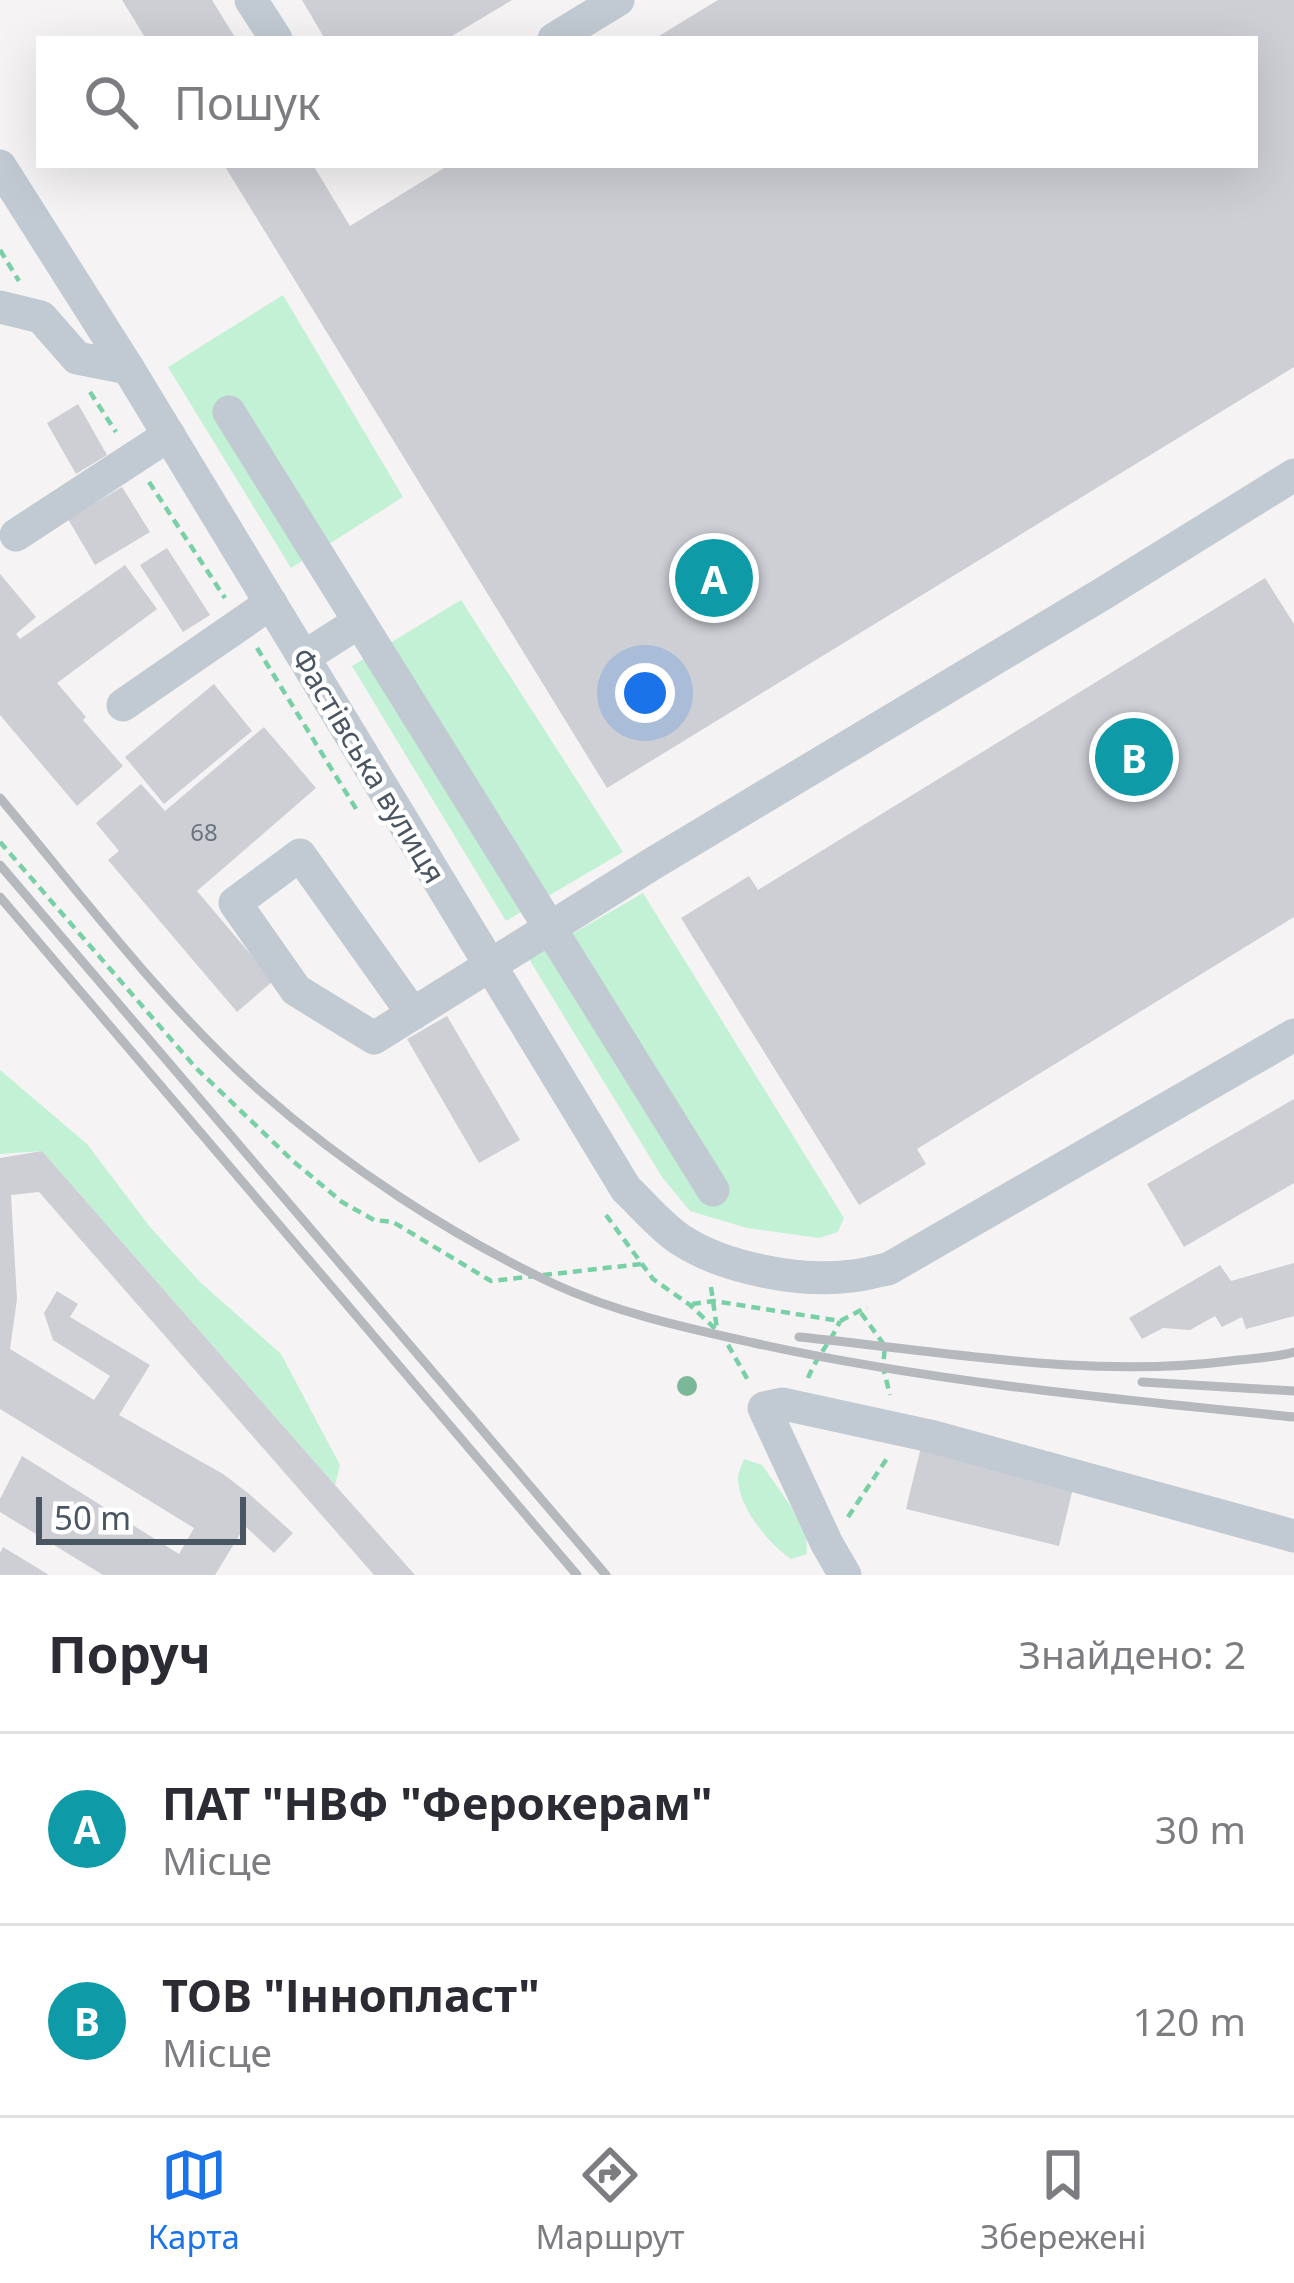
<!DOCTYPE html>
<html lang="uk">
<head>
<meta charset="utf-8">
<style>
	body { margin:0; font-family:"Noto Sans",sans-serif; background:#f7f7f7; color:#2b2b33 }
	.scale { position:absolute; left:36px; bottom:30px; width:210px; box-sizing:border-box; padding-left:12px; border:6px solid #4a5661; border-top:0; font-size:33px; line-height:42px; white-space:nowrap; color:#4a5661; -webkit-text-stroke:9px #fff; paint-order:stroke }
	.you { position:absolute; left:645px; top:693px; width:42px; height:42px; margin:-30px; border:9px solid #fff; border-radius:50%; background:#1a73e8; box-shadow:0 0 0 18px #1a73e833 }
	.badge { display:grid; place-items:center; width:78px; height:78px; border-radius:50%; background:#1a73e8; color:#fff; font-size:39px; font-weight:700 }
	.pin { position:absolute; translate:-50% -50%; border:6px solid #fff; box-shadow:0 3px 12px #0006 }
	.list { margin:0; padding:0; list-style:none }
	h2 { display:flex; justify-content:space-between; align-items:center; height:156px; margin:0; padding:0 48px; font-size:51px }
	h2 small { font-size:39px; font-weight:400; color:#7c7c81 }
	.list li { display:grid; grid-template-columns:78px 1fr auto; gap:36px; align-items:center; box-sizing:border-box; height:192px; padding:0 48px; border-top:3px solid #e1e1e2 }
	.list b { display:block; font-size:45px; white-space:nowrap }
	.list p { margin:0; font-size:39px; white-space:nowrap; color:#7c7c81 }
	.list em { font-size:39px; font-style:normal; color:#7c7c81 }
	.icon { flex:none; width:66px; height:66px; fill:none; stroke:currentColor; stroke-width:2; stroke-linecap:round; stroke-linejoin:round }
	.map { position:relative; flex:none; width:1294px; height:1575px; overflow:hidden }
	.search { position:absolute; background:#fff; box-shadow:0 12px 48px #0002; left:36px; right:36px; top:36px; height:132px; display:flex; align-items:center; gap:30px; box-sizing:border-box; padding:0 42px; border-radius:0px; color:#7c7c81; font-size:45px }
	.sheet { height:540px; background:#fff }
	nav { display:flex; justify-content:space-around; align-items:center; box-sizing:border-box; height:168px; border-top:3px solid #e1e1e2; background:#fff; font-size:33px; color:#7c7c81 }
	nav a { display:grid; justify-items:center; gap:6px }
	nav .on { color:#1a73e8 }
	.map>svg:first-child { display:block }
	.green { fill:#c3f1d5 }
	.building { fill:#cdcfd5 }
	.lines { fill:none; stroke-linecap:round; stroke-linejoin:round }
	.path { stroke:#7ad0a6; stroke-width:4.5; stroke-dasharray:9 6; stroke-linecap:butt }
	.minor { stroke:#c1cad2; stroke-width:33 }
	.rail { stroke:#b5b8bd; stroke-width:9 }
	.tree { fill:#7bb799 }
	.labels { text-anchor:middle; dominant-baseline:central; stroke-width:9; stroke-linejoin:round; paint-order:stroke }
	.number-label { font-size:24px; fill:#6b747e }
	.street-label { font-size:30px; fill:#4a5661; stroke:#fff }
</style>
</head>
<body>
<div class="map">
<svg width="1294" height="1575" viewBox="0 0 1294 1575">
	<rect width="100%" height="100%" fill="#f5f3f3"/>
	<!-- green -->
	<g class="green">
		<path d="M283,295L403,497L291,568L168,367Z"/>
		<path d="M461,600L623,852L506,921L352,666Z"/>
		<path d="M643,893L844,1218L838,1232L819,1238L747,1228L690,1211L662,1177L529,959Z"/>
		<path d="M0,1070L87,1144L150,1227L200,1282L281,1354L340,1465L335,1485L42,1151L0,1154Z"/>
		<path d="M744,1459L762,1465L790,1505L806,1536L807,1554L791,1559C768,1543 738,1507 738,1478C738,1473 742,1464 744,1459Z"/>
	</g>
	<!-- building -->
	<g class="building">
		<path d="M122,0H212L236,39H146Z"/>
		<path d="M302,0H512L447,39H325Z"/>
		<path d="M718,0H1294V367L607,788L224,165H313L350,226L449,165H1255V39H654Z"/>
		<path d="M78,404L107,455L76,474L47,423Z"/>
		<path d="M122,487L150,532L95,565L68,519Z"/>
		<path d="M167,548L210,615L183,632L140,565Z"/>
		<path d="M125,565L157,609L57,683L86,717L83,720L123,766L77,806L0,715V574L36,617L16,634L20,639Z"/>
		<path d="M1265,578L1294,624V917L917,1149L926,1164L859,1205L681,918L749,876L758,890Z"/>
		<path d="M214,684L252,731L164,804L125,757Z"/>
		<path d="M264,727L316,788L197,891L273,981L237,1012L108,860L119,851L96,823L141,784L165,811Z"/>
		<path d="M447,1016L520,1140L479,1163L407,1039Z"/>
		<path d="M1294,1099V1183L1184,1247L1147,1184Z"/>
		<path d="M42,1151L335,1485L415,1575H374L39,1192L11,1195L17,1299L10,1349L94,1400L110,1376L53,1340L44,1313L57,1291L78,1304L70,1317L150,1365L119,1415L223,1474L248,1493L293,1533L274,1553L245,1526L215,1575H103L0,1512V1499L22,1456L179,1554L194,1528L0,1409V1158Z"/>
		<path d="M1294,1263V1316L1246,1329L1242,1317L1222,1327L1215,1316L1190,1330L1163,1328L1142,1339L1129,1318L1220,1265L1231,1281Z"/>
		<path d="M921,1447L1074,1484L1059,1546L906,1509Z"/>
		<path d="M3,1547L49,1575H0V1553Z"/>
	</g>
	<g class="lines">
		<!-- path -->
		<g class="path">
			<path d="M0,250L19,281"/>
			<path d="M90,392L116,432"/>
			<path d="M149,482L225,598"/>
			<path d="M257,648L358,812"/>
			<path d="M0,842L196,1068L293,1161L342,1202L374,1220L393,1222L491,1281L641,1264"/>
			<path d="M606,1215L653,1279L690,1305L723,1336L749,1382"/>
			<path d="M711,1287L717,1329"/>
			<path d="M692,1304L714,1301L840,1321L867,1307"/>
			<path d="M861,1313L885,1346L883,1367L890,1395"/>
			<path d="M808,1378C816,1357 831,1342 840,1321"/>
			<path d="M848,1517L888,1457"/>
		</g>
		<!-- minor -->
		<g class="minor">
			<path d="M251,0L276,39"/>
			<path d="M554,39L618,0"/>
			<path d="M0,166L128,368L626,1189C644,1206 661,1227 681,1240C724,1268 800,1283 852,1276C864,1275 876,1271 888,1269L1294,1035"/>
			<path d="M0,307L41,317L77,358L128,368"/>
			<path d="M229,412L713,1190"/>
			<path d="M16,535L169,435"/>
			<path d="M304,657L359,622"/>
			<path d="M123,705L271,603"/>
			<path d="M413,1014L300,855L235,903L296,990L374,1038L652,864L1104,593L1294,475"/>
			<path d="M845,1575L827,1544L764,1408L783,1404L930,1436L1294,1536"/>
		</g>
		<!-- rail -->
		<g class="rail">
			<path d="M0,798C83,897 162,1003 259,1090C345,1166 450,1235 554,1284C617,1313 687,1328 754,1343C931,1382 1114,1399 1294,1417"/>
			<path d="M0,865L606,1575"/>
			<path d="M0,897L577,1575"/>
			<path d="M799,1337C941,1351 1087,1379 1230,1361C1251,1358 1274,1358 1294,1352"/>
			<path d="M1142,1382L1294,1391"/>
		</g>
	</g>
	<!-- trees -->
	<circle class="tree" cx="687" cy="1386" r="10"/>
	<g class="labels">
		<!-- number labels -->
		<g class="number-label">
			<text x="204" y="831">68</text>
		</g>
		<!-- street labels -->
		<g class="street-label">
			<text transform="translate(369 765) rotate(59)">Фастівська вулиця</text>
		</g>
	</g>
</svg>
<div class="scale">50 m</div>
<div class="you"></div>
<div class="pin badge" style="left:714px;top:578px;background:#0f9aa8">A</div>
<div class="pin badge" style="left:1134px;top:757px;background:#0f9aa8">B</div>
<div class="search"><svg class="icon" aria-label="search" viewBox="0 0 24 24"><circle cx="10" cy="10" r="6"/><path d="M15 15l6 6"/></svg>Пошук</div>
</div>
<section class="sheet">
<h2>Поруч<small>Знайдено: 2</small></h2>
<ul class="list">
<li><span class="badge" style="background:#0f9aa8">A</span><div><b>ПАТ &quot;НВФ &quot;Ферокерам&quot;</b><p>Місце</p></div><em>30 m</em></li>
<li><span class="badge" style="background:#0f9aa8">B</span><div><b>ТОВ &quot;Іннопласт&quot;</b><p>Місце</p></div><em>120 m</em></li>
</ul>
</section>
<nav>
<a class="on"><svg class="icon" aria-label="map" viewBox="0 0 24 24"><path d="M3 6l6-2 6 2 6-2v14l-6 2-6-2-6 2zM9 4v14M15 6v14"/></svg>Карта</a>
<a><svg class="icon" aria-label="directions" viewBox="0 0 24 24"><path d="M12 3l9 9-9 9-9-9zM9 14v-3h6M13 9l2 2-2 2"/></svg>Маршрут</a>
<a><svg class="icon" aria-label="saved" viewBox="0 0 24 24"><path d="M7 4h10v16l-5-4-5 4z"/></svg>Збережені</a>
</nav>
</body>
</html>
